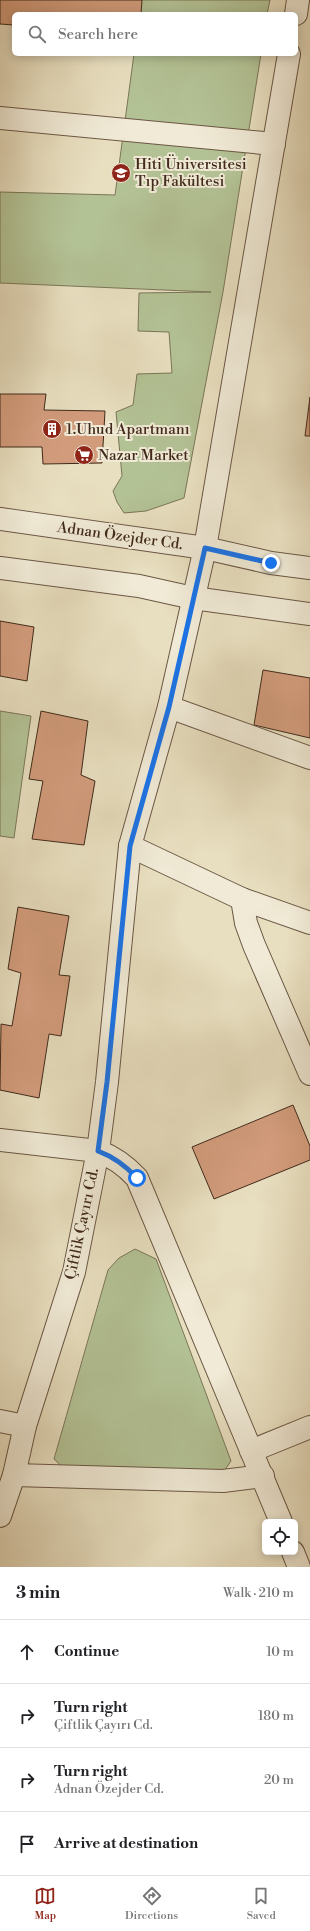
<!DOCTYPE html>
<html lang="en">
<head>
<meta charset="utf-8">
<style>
	body { margin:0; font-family:"Libre Bodoni",serif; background:#f2f2f2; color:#202124 }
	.controls { position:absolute; right:12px; bottom:12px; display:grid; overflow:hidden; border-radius:6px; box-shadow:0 2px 10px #0003 }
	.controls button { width:36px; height:36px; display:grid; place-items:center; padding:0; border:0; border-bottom:1px solid #e0e0e0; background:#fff; color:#202124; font:20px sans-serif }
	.stop { position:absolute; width:12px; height:12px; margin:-9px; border:3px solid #1a73e8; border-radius:50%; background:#fff }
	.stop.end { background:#1a73e8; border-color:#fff; box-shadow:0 1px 4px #0008 }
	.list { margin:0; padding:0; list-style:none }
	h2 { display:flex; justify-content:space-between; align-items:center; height:52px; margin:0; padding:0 16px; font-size:17px }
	h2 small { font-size:13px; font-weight:400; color:#757577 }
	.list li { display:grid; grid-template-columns:26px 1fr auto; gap:12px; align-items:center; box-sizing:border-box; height:64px; padding:0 16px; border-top:1px solid #e0e0e0 }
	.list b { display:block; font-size:15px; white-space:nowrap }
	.list p { margin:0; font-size:13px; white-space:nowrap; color:#757577 }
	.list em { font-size:13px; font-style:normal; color:#757577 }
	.icon { flex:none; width:22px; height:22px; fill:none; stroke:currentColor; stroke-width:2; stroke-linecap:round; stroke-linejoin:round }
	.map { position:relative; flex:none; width:310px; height:1567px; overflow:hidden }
	.search { position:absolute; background:#fff; box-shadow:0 2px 10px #0003; left:12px; right:12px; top:12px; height:44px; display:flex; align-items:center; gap:10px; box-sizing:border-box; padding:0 14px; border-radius:6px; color:#757577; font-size:15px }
	.sheet { height:308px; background:#fff }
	nav { display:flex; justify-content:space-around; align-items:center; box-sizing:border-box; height:56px; border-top:1px solid #e0e0e0; background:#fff; font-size:11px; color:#757577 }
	nav a { display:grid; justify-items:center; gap:2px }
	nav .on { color:#8f2418 }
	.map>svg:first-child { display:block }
	.green { fill:#b3c295; stroke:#7a7658 }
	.building { fill:#d29c7c; stroke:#412a1b }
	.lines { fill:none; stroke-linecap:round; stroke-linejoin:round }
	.minor-casing { stroke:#6b5744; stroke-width:24 }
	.minor { stroke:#f0ead6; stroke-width:22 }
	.route { stroke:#1a73e8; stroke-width:5 }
	.labels { text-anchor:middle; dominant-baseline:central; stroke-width:4; stroke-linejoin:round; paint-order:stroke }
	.poi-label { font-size:15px; fill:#412a1b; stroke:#f0ead6; text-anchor:start }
	.street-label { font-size:15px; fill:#412a1b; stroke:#f0ead6 }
</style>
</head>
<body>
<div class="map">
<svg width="310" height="1567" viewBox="0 0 310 1567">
	<rect width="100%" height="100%" fill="#e8dfc0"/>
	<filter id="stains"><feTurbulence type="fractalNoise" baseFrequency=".005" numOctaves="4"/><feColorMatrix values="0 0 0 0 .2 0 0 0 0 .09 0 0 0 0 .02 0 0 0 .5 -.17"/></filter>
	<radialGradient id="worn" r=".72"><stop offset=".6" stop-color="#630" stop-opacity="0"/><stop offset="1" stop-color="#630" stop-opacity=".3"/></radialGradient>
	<!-- green -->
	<g class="green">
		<path d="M141,0H270L267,14H139Z"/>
		<path d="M134,54H261L223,292L184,498L146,511L124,513L117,502L113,491L122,476L116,412L133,405L137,374L172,373L169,332L138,331L139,293L211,292L0,283V192L115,195Z"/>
		<path d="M0,711L31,716L14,838L0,836Z"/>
		<path d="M135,1249L156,1259L231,1461L222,1474L68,1472L54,1459L108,1270L119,1258Z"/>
	</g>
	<!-- building -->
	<g class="building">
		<path d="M0,0H142L141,14H14V25L0,24Z"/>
		<path d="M0,394H46L44,410L105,411L102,463L43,464L42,447H0Z"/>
		<path d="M310,397V436H305Z"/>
		<path d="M0,621L34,627L27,681L0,676Z"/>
		<path d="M263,670L310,678V738L254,725Z"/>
		<path d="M41,711L88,721L81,775L95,781L84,845L32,839L43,781L29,779Z"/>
		<path d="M18,907L69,916L59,975L70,976L61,1036L49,1034L39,1098L0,1090L1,1024L12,1026L21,973L8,969Z"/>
		<path d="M293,1105L310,1146V1160L214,1199L192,1147Z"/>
	</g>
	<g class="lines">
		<!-- minor casing -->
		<g class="minor-casing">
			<g id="minor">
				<path d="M296,14L298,0"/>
				<path d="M0,118L274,144"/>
				<path d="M0,519L205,548L271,563L310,568"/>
				<path d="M0,568L139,586L193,598L310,614"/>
				<path d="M169,707L310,758"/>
				<path d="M130,846L242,899L310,923"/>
				<path d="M242,899L246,923L254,945L310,1074"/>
				<path d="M0,1140L98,1151C114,1157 125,1165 137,1178L281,1522"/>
				<path d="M0,1421L25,1426"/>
				<path d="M251,1451L310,1427"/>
				<path d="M14,1475L223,1481L263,1476"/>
				<path d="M0,1516L14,1475L25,1426L74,1272L98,1151L107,1082L130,846L169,707L205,548L289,54"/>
				<path d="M293,1552L299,1567"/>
			</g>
		</g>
		<!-- minor -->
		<use href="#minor" class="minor"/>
	</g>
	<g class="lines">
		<!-- route -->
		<path class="route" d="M137,1178C125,1165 114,1157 98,1151L107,1082L130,846L169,707L205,548L271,563"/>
	</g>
	<!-- icons -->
	<defs>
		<g id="university-disc" transform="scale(1)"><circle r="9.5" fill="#8f2418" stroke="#f0ead6"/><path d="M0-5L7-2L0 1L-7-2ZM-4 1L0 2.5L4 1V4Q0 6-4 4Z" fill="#fff"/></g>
		<g id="building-disc" transform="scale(1)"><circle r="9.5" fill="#8f2418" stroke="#f0ead6"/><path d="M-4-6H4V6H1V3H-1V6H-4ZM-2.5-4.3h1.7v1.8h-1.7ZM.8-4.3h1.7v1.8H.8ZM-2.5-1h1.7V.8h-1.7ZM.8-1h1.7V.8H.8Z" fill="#fff"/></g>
		<g id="supermarket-disc" transform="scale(1)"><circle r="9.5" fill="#8f2418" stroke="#f0ead6"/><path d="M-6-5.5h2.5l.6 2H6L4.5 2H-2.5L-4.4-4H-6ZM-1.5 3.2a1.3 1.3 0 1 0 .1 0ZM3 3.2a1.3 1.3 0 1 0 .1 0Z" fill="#fff"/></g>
	</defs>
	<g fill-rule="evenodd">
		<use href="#university-disc" x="121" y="173"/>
		<use href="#building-disc" x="52" y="429"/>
		<use href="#supermarket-disc" x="84" y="455"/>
	</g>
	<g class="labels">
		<!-- poi labels -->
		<g class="poi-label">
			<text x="135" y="164">Hiti Üniversitesi<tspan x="135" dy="17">Tıp Fakültesi</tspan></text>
			<text x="66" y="429">1.Uhud Apartmanı</text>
			<text x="98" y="455">Nazar Market</text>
		</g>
		<!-- street labels -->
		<g class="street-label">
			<text transform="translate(120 536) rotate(8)">Adnan Özejder Cd.</text>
			<text transform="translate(82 1224) rotate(-78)">Çiftlik Çayırı Cd.</text>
		</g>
	</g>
	<rect width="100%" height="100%" filter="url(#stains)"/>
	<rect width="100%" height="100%" fill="url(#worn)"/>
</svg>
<div class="controls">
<button><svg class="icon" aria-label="locate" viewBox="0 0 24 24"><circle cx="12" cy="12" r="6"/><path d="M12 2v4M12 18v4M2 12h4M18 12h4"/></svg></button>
</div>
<div class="stop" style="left:137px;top:1178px"></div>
<div class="stop end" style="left:271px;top:563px"></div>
<div class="search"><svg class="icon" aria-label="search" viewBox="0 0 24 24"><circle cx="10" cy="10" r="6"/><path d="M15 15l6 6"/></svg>Search here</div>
</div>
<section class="sheet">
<h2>3 min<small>Walk · 210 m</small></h2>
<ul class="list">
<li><svg class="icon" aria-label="ahead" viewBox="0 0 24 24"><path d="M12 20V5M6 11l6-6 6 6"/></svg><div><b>Continue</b></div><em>10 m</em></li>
<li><svg class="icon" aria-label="right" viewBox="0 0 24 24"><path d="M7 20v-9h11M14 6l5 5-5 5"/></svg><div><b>Turn right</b><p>Çiftlik Çayırı Cd.</p></div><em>180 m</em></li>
<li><svg class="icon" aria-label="right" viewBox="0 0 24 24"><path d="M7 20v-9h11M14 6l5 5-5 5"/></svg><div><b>Turn right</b><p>Adnan Özejder Cd.</p></div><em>20 m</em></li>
<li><svg class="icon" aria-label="arrive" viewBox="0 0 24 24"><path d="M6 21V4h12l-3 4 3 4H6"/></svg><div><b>Arrive at destination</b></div></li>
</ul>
</section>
<nav>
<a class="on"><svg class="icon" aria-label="map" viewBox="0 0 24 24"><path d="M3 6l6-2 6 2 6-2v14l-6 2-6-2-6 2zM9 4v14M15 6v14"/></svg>Map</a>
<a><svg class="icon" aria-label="directions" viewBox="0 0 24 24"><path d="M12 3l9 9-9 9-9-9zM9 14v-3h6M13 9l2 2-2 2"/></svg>Directions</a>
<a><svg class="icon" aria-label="saved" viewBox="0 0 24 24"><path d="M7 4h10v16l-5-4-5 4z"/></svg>Saved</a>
</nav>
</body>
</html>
